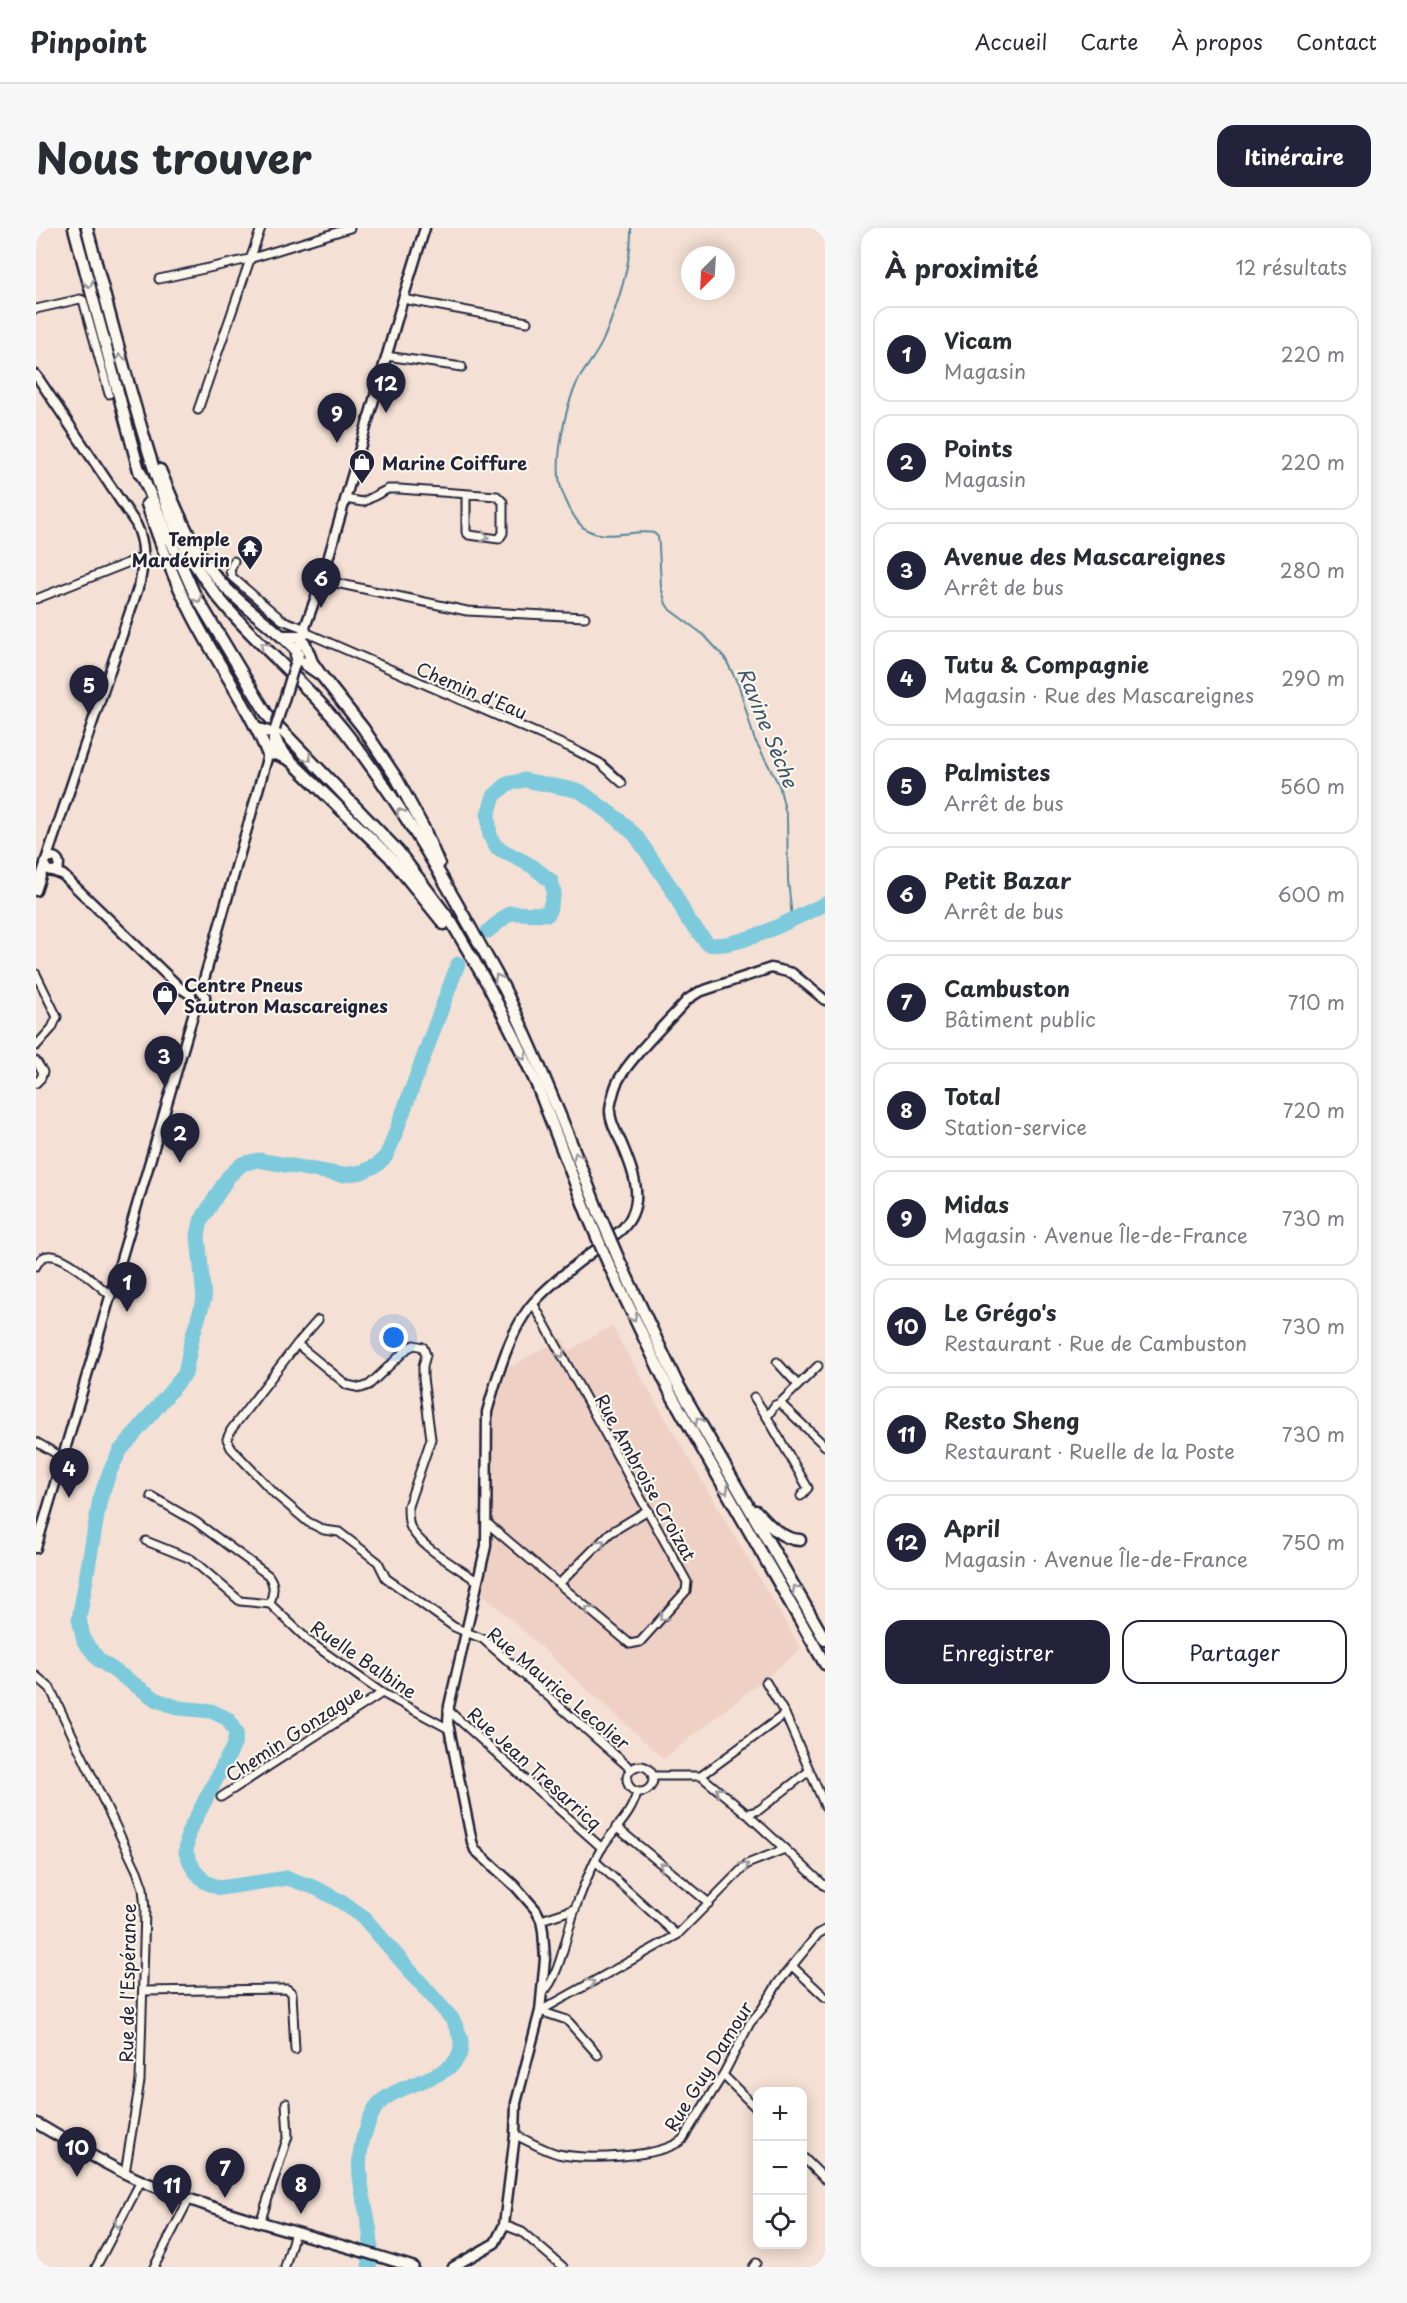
<!DOCTYPE html>
<html lang="fr">
<head>
<meta charset="utf-8">
<style>
	body { margin:0; font-family:"Playpen Sans",sans-serif; background:#f7f7f7; color:#2b2b33 }
	.controls { position:absolute; right:18px; bottom:18px; display:grid; overflow:hidden; border-radius:12px; box-shadow:0 3px 15px #0003 }
	.controls button { width:54px; height:54px; display:grid; place-items:center; padding:0; border:0; border-bottom:2px solid #e1e1e2; background:#fff; color:#2b2b33; font:30px sans-serif }
	.compass { position:absolute; left:645px; top:18px; width:54px; height:54px; border-radius:50%; background:#fff; box-shadow:0 3px 15px #0003; rotate:204deg }
	.you { position:absolute; left:358px; top:1110px; width:21px; height:21px; margin:-15px; border:4px solid #fff; border-radius:50%; background:#1a73e8; box-shadow:0 0 0 9px #1a73e833 }
	.badge { display:grid; place-items:center; width:39px; height:39px; border-radius:50%; background:#22223b; color:#fff; font-size:20px; font-weight:700 }
	.pin { position:absolute; translate:-50% -50px; filter:drop-shadow(0 2px 3px #0008) }
	.pin::after { content:''; position:absolute; top:32px; width:21px; height:18px; background:inherit; clip-path:polygon(0 0,100% 0,50% 100%) }
	.list { margin:0; padding:0; list-style:none }
	h2 { display:flex; justify-content:space-between; align-items:center; height:78px; margin:0; padding:0 24px; font-size:26px }
	h2 small { font-size:20px; font-weight:400; color:#7c7c81 }
	.list li { display:grid; grid-template-columns:39px 1fr auto; gap:18px; align-items:center; box-sizing:border-box; height:96px; margin:0 12px 12px; padding:0 12px; border:2px solid #e1e1e2; border-radius:18px }
	.list b { display:block; font-size:22px; white-space:nowrap }
	.list p { margin:0; font-size:20px; white-space:nowrap; color:#7c7c81 }
	.list em { font-size:20px; font-style:normal; color:#7c7c81 }
	.actions { display:flex; gap:12px; padding:18px 24px }
	.actions a { flex:1; padding:14px 0; border:2px solid #22223b; border-radius:18px; text-align:center; font-size:21px; color:#22223b }
	.actions .main { background:#22223b; color:#fff }
	.icon { flex:none; width:33px; height:33px; fill:none; stroke:currentColor; stroke-width:2; stroke-linecap:round; stroke-linejoin:round }
	.map { position:relative; flex:none; width:789px; height:2039px; overflow:hidden; border-radius:18px }
	header { display:flex; align-items:center; gap:36px; box-sizing:border-box; height:84px; padding:0 30px; background:#fff; border-bottom:2px solid #e1e1e2 }
	header strong { font-size:28px }
	nav { display:flex; gap:33px; margin-inline-start:auto; font-size:21px }
	.intro { display:flex; align-items:center; justify-content:space-between; box-sizing:border-box; height:144px; padding:0 36px }
	h1 { margin:0; font-size:42px }
	.button { padding:15px 27px; border-radius:18px; background:#22223b; color:#fff; font-size:21px; font-weight:700 }
	main { display:flex; gap:36px; padding:0 36px }
	aside { flex:1; background:#fff; border-radius:18px; box-shadow:0 3px 15px #0003 }
	.map>svg:first-child { display:block }
	.built { fill:#efd0c4 }
	.lines { fill:none; stroke-linecap:round; stroke-linejoin:round }
	.stream { stroke:#59879c; stroke-width:2 }
	.river { stroke:#7ecadd; stroke-width:15 }
	.minor-casing { stroke:#22223b; stroke-width:11 }
	.tertiary-casing { stroke:#22223b; stroke-width:13 }
	.secondary-casing { stroke:#22223b; stroke-width:14 }
	.trunk-casing { stroke:#22223b; stroke-width:15 }
	.minor { stroke:#fbf7ec; stroke-width:7 }
	.tertiary { stroke:#fbf7ec; stroke-width:8 }
	.secondary { stroke:#fbf7ec; stroke-width:9 }
	.trunk { stroke:#fbf7ec; stroke-width:10 }
	.tertiary-bridge-casing { stroke:#22223b; stroke-width:13; stroke-linecap:butt }
	.trunk-bridge-casing { stroke:#22223b; stroke-width:15; stroke-linecap:butt }
	.tertiary-bridge { stroke:#fbf7ec; stroke-width:8 }
	.trunk-bridge { stroke:#fbf7ec; stroke-width:10 }
	.oneway { stroke:#99979c }
	.labels { text-anchor:middle; dominant-baseline:central; stroke-width:4.5; stroke-linejoin:round; paint-order:stroke }
	.poi-label { font-size:18px; font-weight:bold; fill:#22223b; stroke:#fbf7ec; text-anchor:start }
	.street-label { font-size:18px; fill:#22223b; stroke:#fbf7ec }
	.water-label { font-size:20px; font-style:italic; fill:#3e546c; stroke:#fbf7ec }
</style>
</head>
<body>
<header>
<strong>Pinpoint</strong>
<nav><a>Accueil</a><a>Carte</a><a>À propos</a><a>Contact</a></nav>
</header>
<div class="intro"><h1>Nous trouver</h1><a class="button">Itinéraire</a></div>
<main>
<div class="map">
<svg width="789" height="2039" viewBox="0 0 789 2039">
	<rect width="100%" height="100%" fill="#f4e0d4"/>
	<filter id="ink" filterUnits="userSpaceOnUse"><feTurbulence type="fractalNoise" baseFrequency=".0167" numOctaves="2"/><feDisplacementMap in="SourceGraphic" scale="12" xChannelSelector="R" yChannelSelector="G"/><feConvolveMatrix kernelMatrix="1 2 1 2 8 2 1 2 1" color-interpolation-filters="sRGB"/></filter>
	<g filter="url(#ink)">
		<!-- built -->
		<path class="built" d="M575,1098L765,1421L628,1531L447,1366L455,1320L456,1190L472,1140L526,1110L533,1123Z"/>
		<g class="lines">
			<!-- stream -->
			<path class="stream" d="M595,0C596,34 581,79 568,110C561,128 547,141 540,157C529,180 519,231 524,256C526,265 530,273 534,281C538,289 543,298 551,302C571,313 597,301 618,305L622,309L623,318L625,359L630,376L634,382L668,407L689,430L703,458L718,510L743,557L751,590L752,652L756,690"/>
			<!-- river -->
			<g class="river">
				<path d="M452,703L474,685L512,686L518,664L515,653L496,638L460,619L454,608L452,586L458,568L471,556L488,552L544,563L582,591L600,608L636,661L652,692L672,716C702,722 761,689 789,676"/>
				<path d="M333,2039C343,1989 309,1953 331,1899C333,1893 336,1885 340,1879C359,1853 424,1853 425,1818C426,1809 421,1801 417,1792L328,1690L304,1673L280,1660L251,1650L184,1660L169,1654L158,1642L150,1625L152,1605L198,1517L200,1505L192,1491L175,1483L143,1480L121,1472L63,1432L48,1413L43,1391L64,1271L74,1243L84,1223L149,1146L156,1110L168,1071L162,1008L165,993L192,949L206,936L222,932L306,947L326,944L341,937L350,928L355,917L422,736"/>
			</g>
			<!-- minor casing -->
			<g class="minor-casing">
				<g id="minor">
					<path d="M123,51L213,31L314,0"/>
					<path d="M367,71L491,94"/>
					<path d="M0,81L44,71L47,72L73,166"/>
					<path d="M350,128L426,139"/>
					<path d="M162,182L225,0"/>
					<path d="M309,271L327,274L352,261H363L461,268L467,274V305L463,311L433,307L430,304V266"/>
					<path d="M198,333L194,343L196,349L246,392L270,401"/>
					<path d="M286,352L431,383L549,389"/>
					<path d="M0,371L109,328"/>
					<path d="M269,404L535,520L564,535L586,555"/>
					<path d="M0,746L21,789L16,800L0,818"/>
					<path d="M0,833L7,844L5,850L0,855"/>
					<path d="M0,1038C2,1035 3,1032 6,1030C23,1018 61,1057 74,1067"/>
					<path d="M282,1092L261,1116L195,1202L191,1211L195,1220L239,1266L272,1294L288,1302L303,1304L342,1334L350,1350L418,1399L447,1411L595,1541"/>
					<path d="M261,1116L311,1157L325,1160L333,1157L372,1120L378,1117L387,1119L390,1127L387,1138V1150L395,1211L372,1278C372,1285 372,1292 374,1298C382,1318 423,1340 441,1353"/>
					<path d="M741,1134L762,1157"/>
					<path d="M718,1169L731,1189"/>
					<path d="M744,1175L782,1138"/>
					<path d="M0,1214L26,1229"/>
					<path d="M115,1268L160,1294L232,1347C240,1357 237,1364 234,1376"/>
					<path d="M765,1268L772,1260L731,1189L739,1177L744,1175L789,1218"/>
					<path d="M451,1295L594,1416L604,1414L650,1363L651,1354L497,1075"/>
					<path d="M110,1313L155,1331L204,1373L234,1376L274,1414L346,1465L413,1501"/>
					<path d="M524,1355L574,1305L612,1282"/>
					<path d="M0,1448L14,1460L101,1643L107,1660L109,1682L104,1853L89,1945"/>
					<path d="M730,1454L749,1486L789,1578"/>
					<path d="M412,1482L566,1620"/>
					<circle cx="604" cy="1551" r="13"/>
					<path d="M617,1548H665L711,1586L789,1658"/>
					<path d="M665,1548L749,1486"/>
					<path d="M185,1569L346,1465"/>
					<path d="M711,1586L723,1582L773,1543"/>
					<path d="M580,1599L673,1675"/>
					<path d="M559,1633L641,1707"/>
					<path d="M505,1692L539,1681"/>
					<path d="M756,1738L789,1769"/>
					<path d="M107,1763L251,1761L256,1765L259,1822"/>
					<path d="M507,1764C523,1752 532,1699 540,1678C548,1658 555,1637 567,1618C579,1600 596,1586 601,1564"/>
					<path d="M504,1783L641,1707L711,1636L749,1621"/>
					<path d="M504,1783L531,1792L562,1827"/>
					<path d="M687,1847L722,1882"/>
					<path d="M479,1907C493,1913 507,1922 522,1926C550,1932 623,1930 646,1912L687,1847L714,1795L726,1781L742,1755L782,1706L789,1702"/>
					<path d="M766,1928L789,1951"/>
					<path d="M224,1995L252,1908L250,1875"/>
					<path d="M468,1997L486,2004L527,2039"/>
					<path d="M60,2039L105,1953"/>
					<path d="M118,2039L153,1971"/>
					<path d="M249,2039L259,2004"/>
					<path d="M717,2039L720,2035"/>
				</g>
			</g>
			<!-- tertiary casing -->
			<g class="tertiary-casing">
				<g id="tertiary">
					<path d="M0,147L100,296C110,317 108,332 104,354L10,632"/>
					<path d="M259,427L286,352L367,71L389,0"/>
					<circle cx="16" cy="636" r="7"/>
					<path d="M17,643L27,647L143,759L155,767"/>
					<path d="M0,663L9,636"/>
					<path d="M165,762L232,527L237,518V507"/>
					<path d="M160,777L165,776L169,773V768L165,762"/>
					<path d="M0,1320L160,777"/>
					<path d="M417,2039L459,2015L468,1997L479,1907L480,1875L504,1783L509,1731L507,1703L505,1692L500,1682L480,1659L439,1622L436,1614L412,1495L413,1478L450,1318L451,1184C461,1149 474,1101 498,1074C523,1047 556,1025 584,1003C612,978 598,944 585,914C580,904 574,894 574,883C574,876 577,867 579,860C586,837 634,792 652,771L663,764L735,740L756,745L789,772"/>
				</g>
			</g>
			<!-- secondary casing -->
			<g class="secondary-casing">
				<path id="secondary" d="M0,1895C35,1915 70,1938 108,1954C195,1990 287,2010 377,2039"/>
			</g>
			<!-- trunk casing -->
			<g class="trunk-casing">
				<g id="trunk">
					<path d="M38,0L104,246"/>
					<path d="M51,0C67,62 83,124 101,185C115,233 128,279 151,323C190,396 264,444 314,510C363,574 404,644 443,715C454,735 466,754 475,775C507,843 535,913 562,983"/>
					<path d="M103,241L158,365L232,488L362,623L416,695L452,757L480,812L501,857L552,988"/>
					<path d="M124,242C140,281 159,328 189,359C210,381 237,398 258,420L262,426L259,436L266,434L285,447"/>
					<path d="M111,276C123,312 136,348 154,382C178,431 212,476 232,527L240,526L254,532"/>
					<path d="M246,408H267"/>
					<path d="M269,416L276,434L285,447L327,500L361,551L388,601L403,636"/>
					<path d="M222,501L237,505L243,519L254,532L354,629L408,696"/>
					<path d="M583,1032L640,1153L789,1412"/>
					<path d="M573,1037L635,1166L789,1436"/>
					<path d="M720,1283C732,1296 745,1311 764,1312"/>
				</g>
			</g>
			<!-- minor -->
			<use href="#minor" class="minor"/>
			<!-- tertiary -->
			<use href="#tertiary" class="tertiary"/>
			<!-- secondary -->
			<use href="#secondary" class="secondary"/>
			<!-- trunk -->
			<use href="#trunk" class="trunk"/>
			<!-- tertiary-bridge casing -->
			<g class="tertiary-bridge-casing">
				<path id="tertiary-bridge" d="M239,501L259,436"/>
			</g>
			<!-- trunk-bridge casing -->
			<g class="trunk-bridge-casing">
				<g id="trunk-bridge">
					<path d="M562,983L583,1032"/>
					<path d="M552,988L573,1037"/>
				</g>
			</g>
			<!-- tertiary-bridge -->
			<use href="#tertiary-bridge" class="tertiary-bridge"/>
			<!-- trunk-bridge -->
			<use href="#trunk-bridge" class="trunk-bridge"/>
		</g>
		<!-- one-way arrows -->
		<defs><path id="oneway-chevron" d="M-2-3.5L2.5 0L-2 3.5" fill="none" stroke-width="1.6" stroke-linecap="round" stroke-linejoin="round" transform="scale(1.5)"/></defs>
		<g class="oneway">
			<use href="#oneway-chevron" transform="translate(53 56) rotate(75)"/>
			<use href="#oneway-chevron" transform="translate(84 130) rotate(-105)"/>
			<use href="#oneway-chevron" transform="translate(449 309) rotate(8)"/>
			<use href="#oneway-chevron" transform="translate(162 371) rotate(62)"/>
			<use href="#oneway-chevron" transform="translate(228 418) rotate(-136)"/>
			<use href="#oneway-chevron" transform="translate(272 530) rotate(45)"/>
			<use href="#oneway-chevron" transform="translate(364 584) rotate(-123)"/>
			<use href="#oneway-chevron" transform="translate(462 750) rotate(-119)"/>
			<use href="#oneway-chevron" transform="translate(487 828) rotate(66)"/>
			<use href="#oneway-chevron" transform="translate(541 928) rotate(-111)"/>
			<use href="#oneway-chevron" transform="translate(597 1090) rotate(65)"/>
			<use href="#oneway-chevron" transform="translate(525 1126) rotate(61)"/>
			<use href="#oneway-chevron" transform="translate(663 1193) rotate(-119)"/>
			<use href="#oneway-chevron" transform="translate(689 1262) rotate(60)"/>
			<use href="#oneway-chevron" transform="translate(565 1315) rotate(-45)"/>
			<use href="#oneway-chevron" transform="translate(760 1361) rotate(-120)"/>
			<use href="#oneway-chevron" transform="translate(553 1382) rotate(-138)"/>
			<use href="#oneway-chevron" transform="translate(627 1389) rotate(133)"/>
			<use href="#oneway-chevron" transform="translate(683 1563) rotate(-140)"/>
			<use href="#oneway-chevron" transform="translate(627 1638) rotate(-141)"/>
			<use href="#oneway-chevron" transform="translate(709 1638) rotate(-37)"/>
			<use href="#oneway-chevron" transform="translate(555 1755) rotate(-29)"/>
			<use href="#oneway-chevron" transform="translate(82 1996) rotate(117)"/>
		</g>
	</g>
	<!-- icons -->
	<defs>
		<g id="shop-pin" transform="scale(1.35)"><path d="M0 17L-7.5 6A9.5 9.5 0 1 1 7.5 6Z" fill="#22223b" stroke="#fbf7ec"/><path d="M-5-2.5h2.3a2.7 3.5 0 0 1 5.4 0H5L5.5 6h-11ZM-1.5-2.5h3a1.5 2.3 0 0 0-3 0Z" fill="#fff"/></g>
		<g id="temple-pin" transform="scale(1.35)"><path d="M0 17L-7.5 6A9.5 9.5 0 1 1 7.5 6Z" fill="#22223b" stroke="#fbf7ec"/><path d="M0-6L5-2H3V0L6.5 2.5H4V6H1.5V3h-3V6H-4V2.5H-6.5L-3 0V-2H-5Z" fill="#fff"/></g>
	</defs>
	<g fill-rule="evenodd">
		<use href="#shop-pin" x="326" y="234"/>
		<use href="#temple-pin" x="214" y="320"/>
		<use href="#shop-pin" x="129" y="766"/>
	</g>
	<g class="labels">
		<!-- poi labels -->
		<g class="poi-label">
			<text x="346" y="234">Marine Coiffure</text>
			<text x="194" y="310" text-anchor="end">Temple<tspan x="194" dy="21">Mardévirin</tspan></text>
			<text x="148" y="756">Centre Pneus<tspan x="148" dy="21">Sautron Mascareignes</tspan></text>
		</g>
		<!-- street labels -->
		<g class="street-label">
			<text transform="translate(436 462) rotate(23)">Chemin d'Eau</text>
			<text transform="translate(610 1249) rotate(61)">Rue Ambroise Croizat</text>
			<text transform="translate(328 1431) rotate(34)">Ruelle Balbine</text>
			<text transform="translate(523 1460) rotate(40)">Rue Maurice Lecolier</text>
			<text transform="translate(258 1505) rotate(-33)">Chemin Gonzague</text>
			<text transform="translate(499 1540) rotate(42)">Rue Jean Tresarricq</text>
			<text transform="translate(91 1755) rotate(-89)">Rue de l'Espérance</text>
			<text transform="translate(672 1838) rotate(-58)">Rue Guy Damour</text>
		</g>
		<!-- water labels -->
		<g class="water-label">
			<text transform="translate(732 499) rotate(68)">Ravine Sèche</text>
		</g>
	</g>
</svg>
<div class="controls">
<button>+</button>
<button>−</button>
<button><svg class="icon" aria-label="locate" viewBox="0 0 24 24"><circle cx="12" cy="12" r="6"/><path d="M12 2v4M12 18v4M2 12h4M18 12h4"/></svg></button>
</div>
<svg class="compass" viewBox="-18 -18 36 36"><path d="M0-13l5 13h-10z" fill="#e53935"/><path d="M0 13l5-13h-10z" fill="#7c7c81"/></svg>
<div class="you"></div>
<div class="pin badge" style="left:91px;top:1084px">1</div>
<div class="pin badge" style="left:144px;top:935px">2</div>
<div class="pin badge" style="left:128px;top:858px">3</div>
<div class="pin badge" style="left:33px;top:1270px">4</div>
<div class="pin badge" style="left:53px;top:487px">5</div>
<div class="pin badge" style="left:285px;top:380px">6</div>
<div class="pin badge" style="left:189px;top:1970px">7</div>
<div class="pin badge" style="left:265px;top:1986px">8</div>
<div class="pin badge" style="left:301px;top:215px">9</div>
<div class="pin badge" style="left:41px;top:1949px">10</div>
<div class="pin badge" style="left:136px;top:1987px">11</div>
<div class="pin badge" style="left:350px;top:185px">12</div>
</div>
<aside>
<h2>À proximité<small>12 résultats</small></h2>
<ul class="list">
<li><span class="badge">1</span><div><b>Vicam</b><p>Magasin</p></div><em>220 m</em></li>
<li><span class="badge">2</span><div><b>Points</b><p>Magasin</p></div><em>220 m</em></li>
<li><span class="badge">3</span><div><b>Avenue des Mascareignes</b><p>Arrêt de bus</p></div><em>280 m</em></li>
<li><span class="badge">4</span><div><b>Tutu &amp; Compagnie</b><p>Magasin · Rue des Mascareignes</p></div><em>290 m</em></li>
<li><span class="badge">5</span><div><b>Palmistes</b><p>Arrêt de bus</p></div><em>560 m</em></li>
<li><span class="badge">6</span><div><b>Petit Bazar</b><p>Arrêt de bus</p></div><em>600 m</em></li>
<li><span class="badge">7</span><div><b>Cambuston</b><p>Bâtiment public</p></div><em>710 m</em></li>
<li><span class="badge">8</span><div><b>Total</b><p>Station-service</p></div><em>720 m</em></li>
<li><span class="badge">9</span><div><b>Midas</b><p>Magasin · Avenue Île-de-France</p></div><em>730 m</em></li>
<li><span class="badge">10</span><div><b>Le Grégo's</b><p>Restaurant · Rue de Cambuston</p></div><em>730 m</em></li>
<li><span class="badge">11</span><div><b>Resto Sheng</b><p>Restaurant · Ruelle de la Poste</p></div><em>730 m</em></li>
<li><span class="badge">12</span><div><b>April</b><p>Magasin · Avenue Île-de-France</p></div><em>750 m</em></li>
</ul>
<div class="actions"><a class="main">Enregistrer</a><a>Partager</a></div>
</aside>
</main>
</body>
</html>
